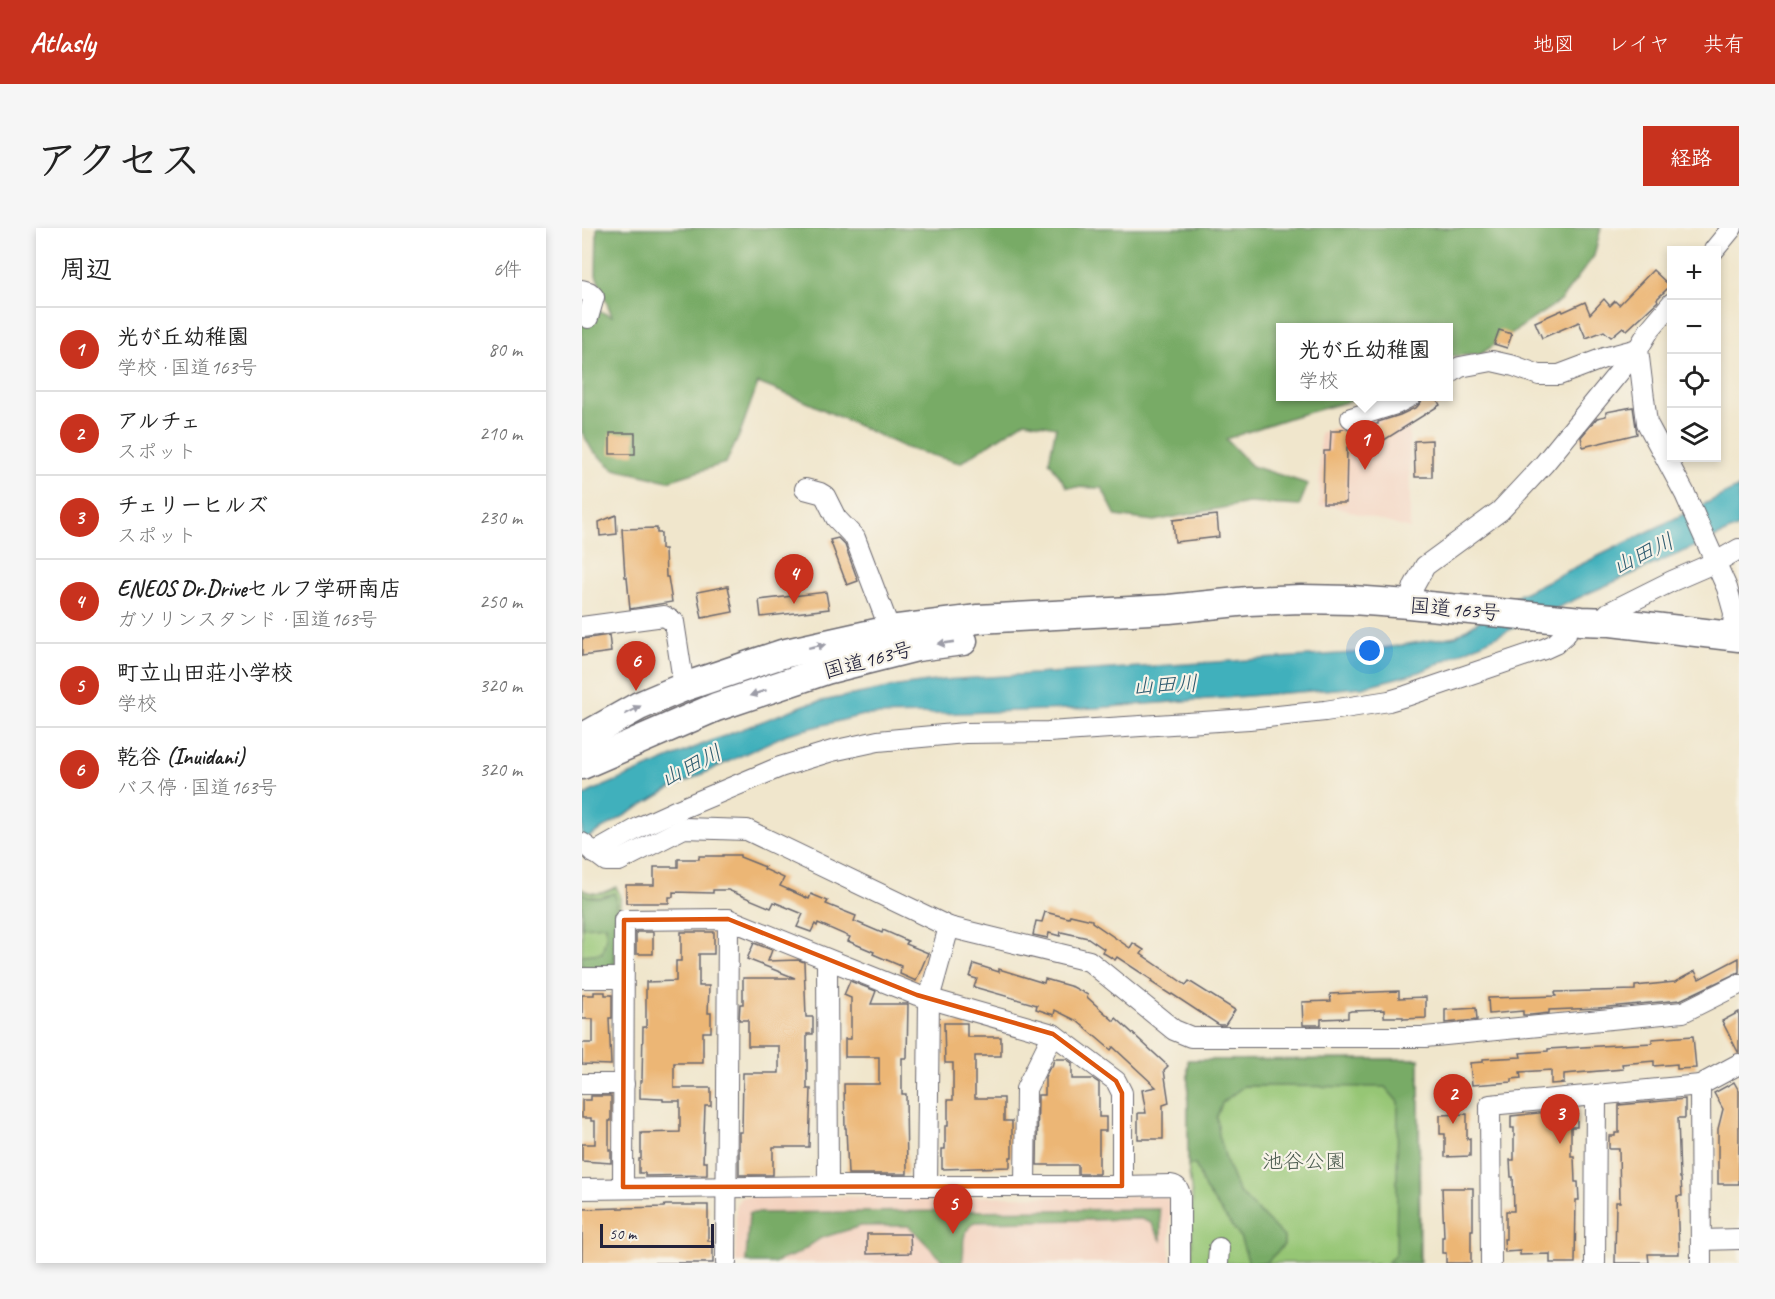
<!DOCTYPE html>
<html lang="ja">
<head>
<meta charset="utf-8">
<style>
	body { margin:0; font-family:Caveat,"Klee One",sans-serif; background:#f6f6f6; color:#222 }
	.controls { position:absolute; right:18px; top:18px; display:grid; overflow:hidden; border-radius:0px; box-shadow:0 3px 9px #0003 }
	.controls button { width:54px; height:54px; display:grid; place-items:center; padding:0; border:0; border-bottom:2px solid #e0e0e0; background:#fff; color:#222; font:30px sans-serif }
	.scale { position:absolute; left:18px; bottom:15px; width:114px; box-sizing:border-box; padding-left:6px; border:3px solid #22223b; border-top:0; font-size:16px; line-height:21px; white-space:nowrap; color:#22223b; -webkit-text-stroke:4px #f7f3e8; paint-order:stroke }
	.you { position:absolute; left:788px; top:423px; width:21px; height:21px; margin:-15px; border:4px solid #fff; border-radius:50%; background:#1a73e8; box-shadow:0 0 0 9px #1a73e833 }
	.badge { display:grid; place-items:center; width:39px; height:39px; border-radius:50%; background:#c8321e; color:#fff; font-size:20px; font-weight:700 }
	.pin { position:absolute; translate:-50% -50px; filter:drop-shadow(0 2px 3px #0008) }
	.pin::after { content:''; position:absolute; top:32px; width:21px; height:18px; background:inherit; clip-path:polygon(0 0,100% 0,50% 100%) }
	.popup { position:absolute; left:694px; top:95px; width:177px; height:78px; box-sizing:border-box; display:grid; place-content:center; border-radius:0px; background:#fff; filter:drop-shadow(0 2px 4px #0005); font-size:20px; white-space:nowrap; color:#767676 }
	.popup b { font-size:22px; color:#222 }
	.popup::after { content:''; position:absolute; left:50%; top:100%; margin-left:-12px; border:12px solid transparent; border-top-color:#fff }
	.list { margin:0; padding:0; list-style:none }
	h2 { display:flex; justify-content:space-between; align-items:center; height:78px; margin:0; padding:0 24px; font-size:26px }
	h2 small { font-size:20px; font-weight:400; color:#767676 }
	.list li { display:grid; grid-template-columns:39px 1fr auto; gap:18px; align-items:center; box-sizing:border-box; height:84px; padding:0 24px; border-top:2px solid #e0e0e0 }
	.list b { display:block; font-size:22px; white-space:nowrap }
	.list p { margin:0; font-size:20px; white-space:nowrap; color:#767676 }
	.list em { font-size:20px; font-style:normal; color:#767676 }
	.icon { flex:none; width:33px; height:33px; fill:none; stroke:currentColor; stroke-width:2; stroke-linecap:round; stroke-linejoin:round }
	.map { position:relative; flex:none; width:1157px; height:1035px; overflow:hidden; border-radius:0px }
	header { display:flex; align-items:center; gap:36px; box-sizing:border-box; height:84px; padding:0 30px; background:#c8321e; color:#fff }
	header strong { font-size:28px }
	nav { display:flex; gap:33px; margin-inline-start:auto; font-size:21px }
	.intro { display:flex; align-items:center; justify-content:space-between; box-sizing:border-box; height:144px; padding:0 36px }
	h1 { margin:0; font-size:42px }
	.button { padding:15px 27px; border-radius:0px; background:#c8321e; color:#fff; font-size:21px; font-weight:700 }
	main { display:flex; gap:36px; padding:0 36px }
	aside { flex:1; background:#fff; border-radius:0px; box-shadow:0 3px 9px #0003 }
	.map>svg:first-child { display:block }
	.built { fill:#f4d3c0 }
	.green { fill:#96c675; stroke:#5c7458; stroke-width:1.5 }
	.forest { fill:#78ab66; stroke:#4d6650; stroke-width:1.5 }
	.water { fill:#41b0bc; stroke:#32697c; stroke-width:1.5 }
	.building { fill:#ecb675 }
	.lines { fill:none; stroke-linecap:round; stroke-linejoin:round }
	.minor-casing { stroke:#6a676e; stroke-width:22 }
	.highway-casing { stroke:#6a676e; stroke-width:31 }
	.minor { stroke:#fff; stroke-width:20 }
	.highway { stroke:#fff; stroke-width:28 }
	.oneway { fill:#9c9ca7 }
	.marked { fill:none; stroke:#de560e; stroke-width:4.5; stroke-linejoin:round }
	.labels { text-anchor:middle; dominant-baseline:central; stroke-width:4.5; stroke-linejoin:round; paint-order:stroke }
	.street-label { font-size:21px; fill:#22223b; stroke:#f7f3e8 }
	.park-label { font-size:21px; fill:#4b5b4f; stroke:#f7f3e8 }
	.water-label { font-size:22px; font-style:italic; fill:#2e5b6f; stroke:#f7f3e8 }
</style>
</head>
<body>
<header>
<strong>Atlasly</strong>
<nav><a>地図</a><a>レイヤ</a><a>共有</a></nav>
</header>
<div class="intro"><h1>アクセス</h1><a class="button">経路</a></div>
<main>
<aside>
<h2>周辺<small>6件</small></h2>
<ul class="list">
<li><span class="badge">1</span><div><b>光が丘幼稚園</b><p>学校 · 国道163号</p></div><em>80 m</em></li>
<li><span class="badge">2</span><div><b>アルチェ</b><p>スポット</p></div><em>210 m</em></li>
<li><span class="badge">3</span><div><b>チェリーヒルズ</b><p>スポット</p></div><em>230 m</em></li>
<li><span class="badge">4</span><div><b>ENEOS Dr.Driveセルフ学研南店</b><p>ガソリンスタンド · 国道163号</p></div><em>250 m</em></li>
<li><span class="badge">5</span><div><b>町立山田荘小学校</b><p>学校</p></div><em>320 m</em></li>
<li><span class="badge">6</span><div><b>乾谷 (Inuidani)</b><p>バス停 · 国道163号</p></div><em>320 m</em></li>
</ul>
</aside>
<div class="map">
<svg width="1157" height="1035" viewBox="0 0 1157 1035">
	<rect width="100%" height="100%" fill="#f7f3e8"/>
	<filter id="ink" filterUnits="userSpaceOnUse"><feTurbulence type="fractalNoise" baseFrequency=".0167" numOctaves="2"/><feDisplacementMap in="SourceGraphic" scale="12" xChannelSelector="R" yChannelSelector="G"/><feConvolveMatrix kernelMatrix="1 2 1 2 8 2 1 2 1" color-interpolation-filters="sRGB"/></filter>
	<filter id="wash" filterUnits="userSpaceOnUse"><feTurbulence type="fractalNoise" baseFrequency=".008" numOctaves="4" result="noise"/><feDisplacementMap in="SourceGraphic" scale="24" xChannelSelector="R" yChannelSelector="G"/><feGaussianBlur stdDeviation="1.35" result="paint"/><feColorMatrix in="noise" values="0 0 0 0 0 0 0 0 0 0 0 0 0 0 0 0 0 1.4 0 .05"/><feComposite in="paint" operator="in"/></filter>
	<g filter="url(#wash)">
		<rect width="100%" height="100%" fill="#f0e6cc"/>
		<!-- built -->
		<g class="built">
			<path d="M821,177L827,181L828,301L753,279H737L738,205Z"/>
			<path d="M582,968L588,973V1035H154V976L160,969Z"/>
		</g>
		<!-- green -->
		<g class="green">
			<path d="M34,659L38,667V685H35L34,736L28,745L0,744V661C13,669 22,665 34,659Z"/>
			<path d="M837,831L838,1035H610V967L606,938V832Z"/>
		</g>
		<!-- forest -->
		<g class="forest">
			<path d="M15,0H1019L1012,28L978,73L897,127L867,128V100H699V168L783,169L710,189L644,211L670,238L726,256L717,278L666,275L572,293L534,288L520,260L485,259L467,233L474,199L443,193L378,235L324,220L227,175L176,155L157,208L144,235L86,253L32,241L10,222L0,204V76L30,88L14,47Z"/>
			<path d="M0,665C11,672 21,669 32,665L34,670L32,735L24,739H0V727L20,725L24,709V697L0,699Z"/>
			<path d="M837,831V1035H805L814,1025L816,874L803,859L662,858L640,875L635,889L637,907L645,935L656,963L702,1009V1017L684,1035H667L658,1009L623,961L613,936L606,938V832Z"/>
			<path d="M577,981L579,995V1012L569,995L559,991L392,994C375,1011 385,1016 380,1035H363L327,998H279L239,1010L215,1026L191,1035H170L164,1033L167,985Z"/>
		</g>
		<!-- water -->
		<path class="water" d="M1157,259V299L1007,365L838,444L780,459L514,480L354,486L281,487L205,506L86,562L0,613V569L8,564L119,517L225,476L316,458L361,452L772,425L874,408L939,366Z"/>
		<g id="blocks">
			<!-- building -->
			<g class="building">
				<path d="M1071,42L1088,58L1075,71L1076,73L1045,102L1041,99L1029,109L1022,103L1004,110L997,94L960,110L953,94L980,82L981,84L1003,74L1008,86L1022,71L1028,78L1033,73L1037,77Z"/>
				<path d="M917,102L930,106L925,120L912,116Z"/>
				<path d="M841,168H853L858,177L791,219H765L764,275H741L742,223H748L749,203H759V201L772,202L791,196H796V194L818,187L835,179L839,174Z"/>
				<path d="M1051,179L1055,206L1001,219L999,209L1015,190L1024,188V184Z"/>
				<rect x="28" y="205" width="25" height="21"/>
				<path d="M850,212V249H833L832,213Z"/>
				<path d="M34,287L35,306L18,308L17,294Z"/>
				<path d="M635,287L637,309L593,314L591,292Z"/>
				<path d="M75,300V305H79V321H83L84,349H86L90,374L48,381L45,349H43L40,301Z"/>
				<path d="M256,310L263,317L276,353L265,357L248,312Z"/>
				<path d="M146,358L151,384L120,390L115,364Z"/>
				<path d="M244,364L247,381L179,389L177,372Z"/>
				<path d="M27,407L29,424L0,428V411Z"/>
				<path d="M141,627H158V629L183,639L182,641L202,650L198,658L227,671L229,666L246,673L244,676L274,688L272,693L300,705L301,702L326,713L324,716L346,725L334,753L318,746L319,738L291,726L292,724L266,713L268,709L236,695L235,698L233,696L229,704L215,699L221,686L192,674L189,680L146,662H131V665L91,664V669H87V675H44V657H72V639H96V631H117V628H141Z"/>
				<path d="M463,684L487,690L488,687L510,692V694L548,720L551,715L562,722L559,726L604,757L607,753L653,782L643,797H637L590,766L589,767L569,754L570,752L535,729L533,732L520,724L522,721L506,710L479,704L478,708L467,705L466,710L451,707L454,693L460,694Z"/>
				<rect x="54" y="704" width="17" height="22"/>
				<path d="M99,704H132V726H117V758H127L126,785H129V804H121V835H92V860H129V878H123L121,934H125V947L63,948V945H57V931H59V905L98,904V873H81V871H78L58,870V853H60L61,799H64V754L94,753V733H99Z"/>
				<path d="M172,715L190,722L186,733L217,732L222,734L224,789H231V806H225V861H229L227,919H191V947H157V904H160L161,845H197V818H166V792H157L158,776H161V750H213L165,731Z"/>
				<path d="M1157,730V744L1098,772L1016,780L967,782V785L949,787H941V783L907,786L906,770L974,768L973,764L1053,762V758L1093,754L1113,743L1117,751Z"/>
				<path d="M392,736L417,744V741L462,755L463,751L491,759L506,767L505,769L532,793L534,790L586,838L582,842L587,875L581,877V911H556V885H564L560,862L574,859L531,819L529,822L495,793L473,782L472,787L454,781L455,777L392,759L395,751L388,749Z"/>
				<path d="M268,753L294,763L289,776H326L325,830H320V866H324L325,946H266L264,900H263L262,856H297V829H263V811H269V770L262,767Z"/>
				<path d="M817,763V770L844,769V790L821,791V789H802V782L769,783L766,784V790L739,791V797H721L720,774L749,773L748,766Z"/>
				<path d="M12,764H23V767H30V790H27L29,837L0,836V815H11V791H0V767H12Z"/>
				<path d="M894,780L895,792L863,795V782Z"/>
				<path d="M1157,784V824H1156L1140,793Z"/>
				<path d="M362,795H385V809H419V828H393V870H422V893H430V929H428V939L360,941V921H363V898H366V872H371V835H363Z"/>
				<path d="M1111,808L1114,840L1095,841V836L1072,838V833L1040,836L1041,841L982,846V855L969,856V842L938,844L939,850L930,851V854L890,857L888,835L901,834V831L939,829L938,825L966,823V821L1070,815V811Z"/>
				<path d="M472,831H484L490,835V851H511L517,855V889H524V903H517V946H496V937H455L456,867H463V849L468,839H470Z"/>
				<path d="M1152,854L1157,863V956H1136V901L1141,881L1132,865Z"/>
				<path d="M9,868H29V893H27V922H29V935L0,933V916H13V893H9V890H0V872H9Z"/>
				<path d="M1103,871V890H1096L1098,950H1099L1100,968H1095L1097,1026H1066L1067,1035H1033L1034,974H1038L1037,921H1027V908H1033V905H1037V877Z"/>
				<path d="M995,881V899H989V928H992L993,954H996L997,972H994L993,1035H968V1026L938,1027V1023L923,1024L922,1011H924V983H932L931,949H929L928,932H932V900H929V888Z"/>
				<path d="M885,886V911L888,910V928L863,929V906H858V887Z"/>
				<path d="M860,960H891V1002H889V1035H864V1025H860V1009H862Z"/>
				<path d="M83,977H126V1013H131V1035H0V981L82,979Z"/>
				<path d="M285,1006H328L329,1025L285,1026Z"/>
			</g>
		</g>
	</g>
	<g filter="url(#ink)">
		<use href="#blocks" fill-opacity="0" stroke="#6a676e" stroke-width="1.5"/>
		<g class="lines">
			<!-- minor casing -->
			<g class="minor-casing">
				<g id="minor">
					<path d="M1132,22L1150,0"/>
					<path d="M0,62L7,64L12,69L6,90"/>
					<path d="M867,146L878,139L910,133L932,138L957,147H977L1022,130L1056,121L1065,195L1103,266L1145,360L1152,385L1150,408"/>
					<path d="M769,190L814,176L829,168"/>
					<path d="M223,261L238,265L243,268L254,290L273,310L308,402"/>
					<path d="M827,376L832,358L843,338L918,283L962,236L1056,121L1068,101L1090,75"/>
					<path d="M1026,385L1090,353L1134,334L1157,321"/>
					<path d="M0,399L82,388L92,394L102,459"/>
					<path d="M0,615L24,633H37L102,600L165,602L367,699L507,733L592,802L609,809H843L1101,784L1157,756"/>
					<path d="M12,625L58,599L91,584L198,539L250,523L296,513L383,505L466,504L667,491L743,483L807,473L824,468L962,421L973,416L984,406"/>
					<path d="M245,732L246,958"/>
					<path d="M0,750H41"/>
					<path d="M0,856H42"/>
					<path d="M1118,857L1119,1035"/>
					<path d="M345,958L347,771L367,699"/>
					<path d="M443,958L444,861L471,806"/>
					<path d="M41,959L42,692L146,691L335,767L471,806L534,853L540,865V958"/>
					<path d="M0,961L246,958H540L589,957C595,958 597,961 598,967V1035"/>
					<path d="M1119,1012L1157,1011"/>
					<path d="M144,1035L146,691"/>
					<path d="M636,1035L637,1020"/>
					<path d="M909,1035L908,877L1118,857L1157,836"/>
					<path d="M1013,1035L1014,867"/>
				</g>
			</g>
			<!-- highway casing -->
			<g class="highway-casing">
				<g id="highway">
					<path d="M0,510L57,478L102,459L200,426L308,402L396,391L587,381L666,373L719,371L770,372L827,376L999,393L1029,394L1157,409"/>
					<path d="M0,537L134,479L244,442L335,419L381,413"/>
				</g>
			</g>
			<!-- minor -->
			<use href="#minor" class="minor"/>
			<!-- highway -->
			<use href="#highway" class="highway"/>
		</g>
		<!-- one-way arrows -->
		<defs><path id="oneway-solid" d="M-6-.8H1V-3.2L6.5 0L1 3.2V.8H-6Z" transform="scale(1.5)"/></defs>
		<g class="oneway">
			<use href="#oneway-solid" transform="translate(364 415) rotate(172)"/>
			<use href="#oneway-solid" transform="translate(235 418) rotate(-12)"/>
			<use href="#oneway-solid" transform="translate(176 465) rotate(162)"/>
			<use href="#oneway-solid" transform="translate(51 482) rotate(-27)"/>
		</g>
	</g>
	<!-- marked area -->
	<path class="marked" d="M146,691L335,767L471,806L534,853L540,865V958L41,959L42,692Z"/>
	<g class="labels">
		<!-- street labels -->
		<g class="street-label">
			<text transform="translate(873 381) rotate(5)">国道163号</text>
			<text transform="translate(286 432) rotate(-15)">国道163号</text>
		</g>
		<!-- park labels -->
		<g class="park-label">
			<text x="722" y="933">池谷公園</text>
		</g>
		<!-- water labels -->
		<g class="water-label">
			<text transform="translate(1061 326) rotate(-26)">山田川</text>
			<text transform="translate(583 457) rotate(-3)">山田川</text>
			<text transform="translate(109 538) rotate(-27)">山田川</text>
		</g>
	</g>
</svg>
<div class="controls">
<button>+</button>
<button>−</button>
<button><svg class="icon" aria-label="locate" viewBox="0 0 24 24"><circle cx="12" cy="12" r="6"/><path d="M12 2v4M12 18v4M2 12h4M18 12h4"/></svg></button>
<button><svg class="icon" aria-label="layers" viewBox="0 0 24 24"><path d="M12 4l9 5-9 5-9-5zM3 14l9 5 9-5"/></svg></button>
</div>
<div class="scale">50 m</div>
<div class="you"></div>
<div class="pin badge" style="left:783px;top:242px">1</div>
<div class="popup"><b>光が丘幼稚園</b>学校</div>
<div class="pin badge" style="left:871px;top:896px">2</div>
<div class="pin badge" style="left:978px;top:916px">3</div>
<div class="pin badge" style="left:212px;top:376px">4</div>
<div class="pin badge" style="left:371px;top:1006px">5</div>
<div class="pin badge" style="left:54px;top:463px">6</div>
</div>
</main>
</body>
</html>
